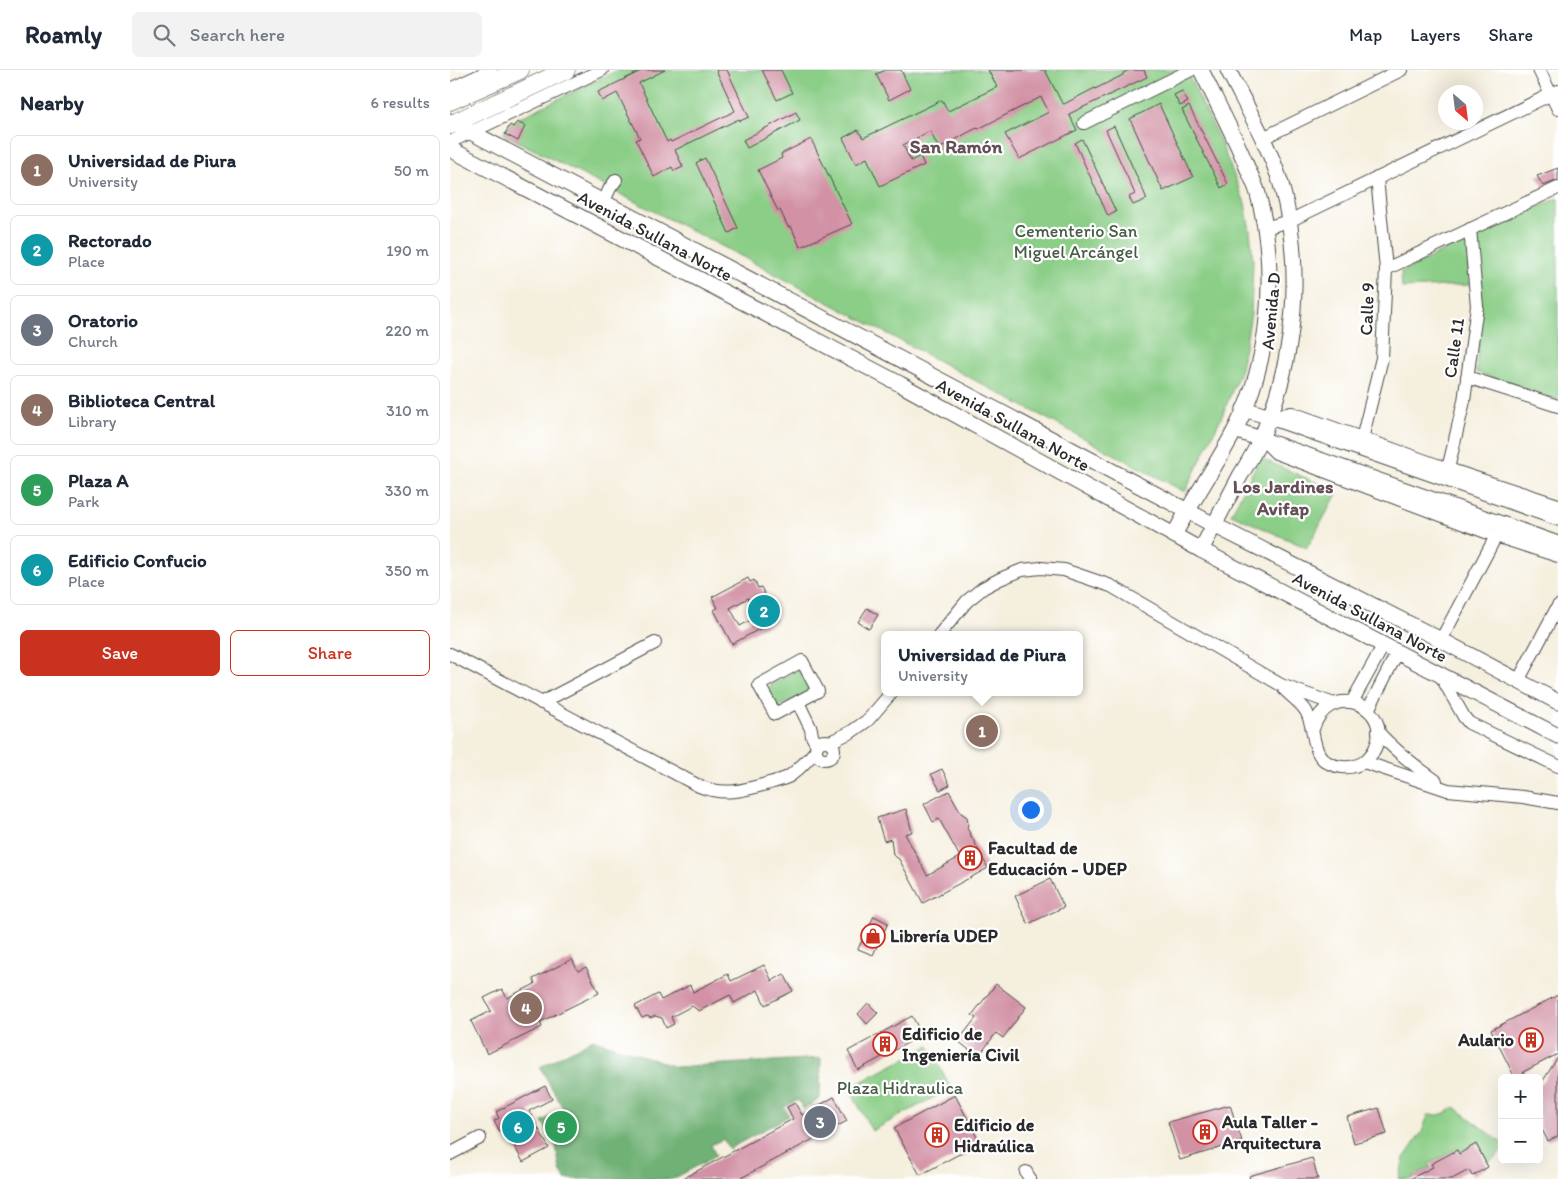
<!DOCTYPE html>
<html lang="en">
<head>
<meta charset="utf-8">
<style>
	body { margin:0; font-family:Itim,sans-serif; background:#f2f2f3; color:#1f2937 }
	.controls { position:absolute; right:15px; bottom:15px; display:grid; overflow:hidden; border-radius:8px; box-shadow:0 5px 20px #0002 }
	.controls button { width:45px; height:45px; display:grid; place-items:center; padding:0; border:0; border-bottom:1px solid #e0e1e3; background:#fff; color:#1f2937; font:25px sans-serif }
	.compass { position:absolute; left:988px; top:15px; width:45px; height:45px; border-radius:50%; background:#fff; box-shadow:0 5px 20px #0002; rotate:152deg }
	.you { position:absolute; left:580px; top:739px; width:18px; height:18px; margin:-12px; border:4px solid #fff; border-radius:50%; background:#1a73e8; box-shadow:0 0 0 8px #1a73e833 }
	.badge { display:grid; place-items:center; width:32px; height:32px; border-radius:50%; background:#c8321e; color:#fff; font-size:16px; font-weight:700 }
	.pin { position:absolute; translate:-50% -50%; border:2px solid #fff; box-shadow:0 1px 5px #0006 }
	.popup { position:absolute; left:431px; top:561px; width:202px; height:65px; box-sizing:border-box; display:grid; place-content:center; border-radius:8px; background:#fff; filter:drop-shadow(0 1px 4px #0005); font-size:16px; white-space:nowrap; color:#747a83 }
	.popup b { font-size:19px; color:#1f2937 }
	.popup::after { content:''; position:absolute; left:50%; top:100%; margin-left:-10px; border:10px solid transparent; border-top-color:#fff }
	.list { margin:0; padding:0; list-style:none }
	h2 { display:flex; justify-content:space-between; align-items:center; height:65px; margin:0; padding:0 20px; font-size:21px }
	h2 small { font-size:16px; font-weight:400; color:#747a83 }
	.list li { display:grid; grid-template-columns:32px 1fr auto; gap:15px; align-items:center; box-sizing:border-box; height:70px; margin:0 10px 10px; padding:0 10px; border:1px solid #e0e1e3; border-radius:8px }
	.list b { display:block; font-size:19px; white-space:nowrap }
	.list p { margin:0; font-size:16px; white-space:nowrap; color:#747a83 }
	.list em { font-size:16px; font-style:normal; color:#747a83 }
	.actions { display:flex; gap:10px; padding:15px 20px }
	.actions a { flex:1; padding:11px 0; border:1px solid #c8321e; border-radius:8px; text-align:center; font-size:18px; color:#c8321e }
	.actions .main { background:#c8321e; color:#fff }
	.icon { flex:none; width:28px; height:28px; fill:none; stroke:currentColor; stroke-width:2; stroke-linecap:round; stroke-linejoin:round }
	.map { position:relative; flex:none; width:1108px; height:1109px; overflow:hidden }
	header { display:flex; align-items:center; gap:30px; box-sizing:border-box; height:70px; padding:0 25px; background:#fff; border-bottom:1px solid #e0e1e3 }
	header strong { font-size:24px }
	nav { display:flex; gap:28px; margin-inline-start:auto; font-size:18px }
	.search { width:350px; height:45px; background:#f2f2f3; display:flex; align-items:center; gap:12px; box-sizing:border-box; padding:0 18px; border-radius:8px; color:#747a83; font-size:19px }
	main { display:flex }
	aside { flex:1; background:#fff }
	.map>svg:first-child { display:block }
	.green { fill:#8bce87; stroke:#5b7c59 }
	.forest { fill:#70b174; stroke:#4e6e50 }
	.building { fill:#d291a5; fill-rule:evenodd }
	.lines { fill:none; stroke-linecap:round; stroke-linejoin:round }
	.minor-casing { stroke:#494846; stroke-width:14 }
	.major-casing { stroke:#494846; stroke-width:17 }
	.highway-casing { stroke:#494846; stroke-width:19 }
	.minor { stroke:#fff; stroke-width:12 }
	.major { stroke:#fff; stroke-width:15 }
	.highway { stroke:#fff; stroke-width:18 }
	.labels { text-anchor:middle; dominant-baseline:central; stroke-width:4.5; stroke-linejoin:round; paint-order:stroke }
	.park-label { font-size:18px; fill:#485c47; stroke:#fff }
	.street-label { font-size:18px; fill:#2b2b2b; stroke:#fff }
	.poi-label { font-size:18px; font-weight:bold; fill:#2b2b2b; stroke:#fff; text-anchor:start }
	.neighbourhood-label { font-size:19px; font-weight:bold; fill:#654f56; stroke:#fff }
</style>
</head>
<body>
<header>
<strong>Roamly</strong>
<div class="search"><svg class="icon" aria-label="search" viewBox="0 0 24 24"><circle cx="10" cy="10" r="6"/><path d="M15 15l6 6"/></svg>Search here</div>
<nav><a>Map</a><a>Layers</a><a>Share</a></nav>
</header>
<main>
<aside>
<h2>Nearby<small>6 results</small></h2>
<ul class="list">
<li><span class="badge" style="background:#8d6e63">1</span><div><b>Universidad de Piura</b><p>University</p></div><em>50 m</em></li>
<li><span class="badge" style="background:#0f9aa8">2</span><div><b>Rectorado</b><p>Place</p></div><em>190 m</em></li>
<li><span class="badge" style="background:#6b7280">3</span><div><b>Oratorio</b><p>Church</p></div><em>220 m</em></li>
<li><span class="badge" style="background:#8d6e63">4</span><div><b>Biblioteca Central</b><p>Library</p></div><em>310 m</em></li>
<li><span class="badge" style="background:#2e9e5b">5</span><div><b>Plaza A</b><p>Park</p></div><em>330 m</em></li>
<li><span class="badge" style="background:#0f9aa8">6</span><div><b>Edificio Confucio</b><p>Place</p></div><em>350 m</em></li>
</ul>
<div class="actions"><a class="main">Save</a><a>Share</a></div>
</aside>
<div class="map">
<svg width="1108" height="1109" viewBox="0 0 1108 1109">
	<rect width="100%" height="100%" fill="#fff"/>
	<filter id="ink" filterUnits="userSpaceOnUse"><feTurbulence type="fractalNoise" baseFrequency=".02" numOctaves="2"/><feDisplacementMap in="SourceGraphic" scale="10" xChannelSelector="R" yChannelSelector="G"/><feConvolveMatrix kernelMatrix="1 2 1 2 8 2 1 2 1" color-interpolation-filters="sRGB"/></filter>
	<filter id="wash" filterUnits="userSpaceOnUse"><feTurbulence type="fractalNoise" baseFrequency=".0096" numOctaves="4" result="noise"/><feDisplacementMap in="SourceGraphic" scale="20" xChannelSelector="R" yChannelSelector="G"/><feGaussianBlur stdDeviation="1.12" result="paint"/><feColorMatrix in="noise" values="0 0 0 0 0 0 0 0 0 0 0 0 0 0 0 0 0 1.4 0 .05"/><feComposite in="paint" operator="in"/></filter>
	<g filter="url(#wash)">
		<rect width="100%" height="100%" fill="#f5efde"/>
		<!-- green -->
		<g class="green">
			<path d="M168,0H736L771,73L795,133L800,161L803,191L801,244L791,299L772,346L735,422L289,185L53,64L59,55L69,48Z"/>
			<path d="M1108,128V330L1026,302L1031,245L1027,166Z"/>
			<path d="M1017,169L1020,215L952,218L951,202Z"/>
			<path d="M810,388L888,422L857,478L781,444Z"/>
			<path d="M347,600L353,601L360,618L358,623L326,637L318,619L322,614Z"/>
			<path d="M479,976L501,1018L422,1061L399,1018Z"/>
			<path d="M1005,1037L1052,1073C1052,1083 1046,1087 1038,1092L1028,1072L1010,1082L1008,1078L979,1094L981,1097L962,1107L963,1109H949L954,1088L972,1062L978,1045C989,1046 995,1044 1005,1037Z"/>
		</g>
		<!-- forest -->
		<path class="forest" d="M143,969L226,997L371,988L370,1029L353,1039L348,1030L334,1037L339,1046L279,1079L273,1069L261,1075L266,1086L223,1109H115L110,1100L106,1076L92,1051L114,1040L90,997Z"/>
		<g id="blocks">
			<!-- building -->
			<g class="building">
				<path d="M193,0H215L189,13L217,72L220,70L221,72L285,41L266,0H277L299,47L290,51L289,49L225,80L233,97L224,101L222,97L204,107L186,70L190,68L167,23L152,31L148,22Z"/>
				<path d="M312,0H331L342,23L327,30Z"/>
				<path d="M436,0H451L460,19L439,30L426,4Z"/>
				<path d="M538,0H595L612,33L614,34L645,18V19L673,5V3L679,0H694L697,7L619,44L627,60L569,89L555,64L599,42L591,27L528,59L527,58L517,63L489,79L480,61L453,75L461,91L470,86L474,95L430,116L417,88L406,94L393,68L408,60L413,68L492,30L498,41L547,17Z"/>
				<path d="M732,21L738,32L730,36L724,25Z"/>
				<path d="M709,34L743,107L713,121L680,49Z"/>
				<path d="M739,36L778,114L771,118L732,40Z"/>
				<path d="M346,42L350,50L297,78L293,70Z"/>
				<path d="M67,52L75,56L68,71L55,64L60,55L63,57Z"/>
				<path d="M664,56L697,129L683,135L679,127L685,124L656,60Z"/>
				<path d="M361,69L402,154L350,177L341,156L338,157L330,140L328,141L308,100L332,88L331,84Z"/>
				<path d="M632,69L666,142L658,146L625,73Z"/>
				<path d="M255,88L288,158L279,163L246,93Z"/>
				<path d="M1108,98V110L1093,116L1087,106Z"/>
				<path d="M298,508L300,512L304,510L308,518L311,517L324,542L322,543L326,550L282,574L264,540L268,538L262,527ZM298,528L308,546L290,556L280,538Z"/>
				<path d="M417,538L428,545L419,559L408,552Z"/>
				<path d="M492,699L500,715L490,720L481,704Z"/>
				<path d="M499,721L511,743L517,747L518,754L517,758L538,798L473,833L449,789L443,785L441,769L434,771L427,748L456,739L462,762L455,764L477,805L510,787L489,749L483,752L474,734Z"/>
				<path d="M600,809L614,837L578,854L565,826Z"/>
				<path d="M424,846L438,853L423,885L408,879Z"/>
				<path d="M122,889L128,901L136,897L149,923L90,952L92,957L37,984L21,951L41,941L34,928L52,919L57,928L85,914L83,909Z"/>
				<path d="M314,895L322,911L334,904L343,921L315,935L308,920L284,933L280,925L249,941L242,936L221,947L224,954L216,958L212,948L205,946L201,948L197,946L192,948L185,936L208,924L211,930L240,915L243,922L278,904L281,911Z"/>
				<path d="M546,914L576,937L553,968L546,963L528,987L508,971L526,948L522,945Z"/>
				<path d="M1108,925V984L1073,1002L1076,1008H1065L1041,960Z"/>
				<path d="M418,933L428,943L417,954L408,944Z"/>
				<path d="M462,946L472,965L408,1000L398,981Z"/>
				<path d="M1108,987V1066L1098,1071L1089,1054V1017Z"/>
				<path d="M95,1016L102,1029L79,1041L99,1078L73,1092L58,1064L53,1067L44,1051L49,1048L46,1042Z"/>
				<path d="M505,1025L530,1073L470,1105L444,1058Z"/>
				<path d="M384,1027L397,1051L289,1109H232L343,1049L337,1037L345,1033L352,1045Z"/>
				<path d="M780,1035L792,1071L730,1090L718,1052Z"/>
				<path d="M929,1038L937,1064L904,1073L897,1047Z"/>
				<path d="M1026,1074L1038,1097L1022,1106L1019,1100L1002,1109H960L983,1097L981,1094L1007,1080L1009,1084Z"/>
				<path d="M862,1088L868,1109H800L799,1106Z"/>
			</g>
		</g>
	</g>
	<g filter="url(#ink)">
		<use href="#blocks" fill-opacity="0" stroke="#494846" stroke-width="1"/>
		<g class="lines">
			<!-- minor casing -->
			<g class="minor-casing">
				<g id="minor">
					<path d="M1089,0L1108,39"/>
					<path d="M0,19L41,0"/>
					<path d="M634,53L741,0"/>
					<path d="M813,68L951,0"/>
					<path d="M0,72L152,0"/>
					<path d="M154,131L160,118L166,110"/>
					<path d="M815,158L839,151L1108,21"/>
					<path d="M936,199L1108,118"/>
					<path d="M1017,307L1108,336"/>
					<path d="M820,347L842,343L998,399L1108,435"/>
					<path d="M912,369L932,288L936,199L927,108"/>
					<path d="M813,370L826,383L1046,466L1108,486"/>
					<path d="M998,399L1014,331L1027,236L1020,159"/>
					<path d="M489,565L517,531L533,518L550,509L572,500L591,498L614,500L661,516L831,615L884,634"/>
					<path d="M991,570L1046,466"/>
					<path d="M0,584L249,716C273,726 292,721 316,714C323,712 332,710 338,707C346,702 360,688 366,680"/>
					<path d="M352,591L368,621L325,644L309,615Z"/>
					<path d="M991,606L1014,647L1019,653L1108,696"/>
					<path d="M1068,611L1108,536"/>
					<path d="M834,619C841,626 851,633 856,641C868,662 857,693 892,697C899,698 907,696 914,692C920,687 925,681 927,673C939,632 877,612 863,659"/>
					<path d="M348,632L361,659L362,666L367,675"/>
					<path d="M902,632L933,576"/>
					<path d="M91,633L205,573"/>
					<path d="M918,640L947,583"/>
					<path d="M928,662C945,681 965,696 986,711"/>
					<circle cx="375" cy="680" r="9"/>
					<path d="M380,672L401,662L418,650L442,622"/>
					<path d="M914,692L998,720L1073,727L1108,733"/>
					<path d="M0,1084L30,1068"/>
					<path d="M576,1102L580,1109"/>
				</g>
			</g>
			<!-- major casing -->
			<g class="major-casing">
				<g id="major">
					<path d="M0,51L764,455L991,570L1108,632"/>
					<path d="M0,79L450,314L751,480L1108,666"/>
					<path d="M794,339L820,347L1108,448"/>
					<path d="M785,360L1108,474"/>
					<path d="M724,465C743,429 766,396 785,360C821,290 828,200 808,124C805,113 799,103 795,92C782,61 766,31 751,0"/>
					<path d="M751,480C764,455 777,431 790,406C798,393 806,380 812,366C846,288 854,196 831,114C819,75 796,36 778,0"/>
				</g>
			</g>
			<!-- highway casing -->
			<g class="highway-casing">
				<g id="highway">
					<path d="M0,31L70,0"/>
					<path d="M0,55L116,0"/>
				</g>
			</g>
			<!-- minor -->
			<use href="#minor" class="minor"/>
			<!-- major -->
			<use href="#major" class="major"/>
			<!-- highway -->
			<use href="#highway" class="highway"/>
		</g>
	</g>
	<!-- icons -->
	<defs>
		<g id="building-ring" transform="scale(1.25)"><circle r="9.5" fill="#fff" stroke="#c8321e" stroke-width="1.5"/><path d="M-4-6H4V6H1V3H-1V6H-4ZM-2.5-4.3h1.7v1.8h-1.7ZM.8-4.3h1.7v1.8H.8ZM-2.5-1h1.7V.8h-1.7ZM.8-1h1.7V.8H.8Z" fill="#c8321e"/></g>
		<g id="shop-ring" transform="scale(1.25)"><circle r="9.5" fill="#fff" stroke="#c8321e" stroke-width="1.5"/><path d="M-5-2.5h2.3a2.7 3.5 0 0 1 5.4 0H5L5.5 6h-11ZM-1.5-2.5h3a1.5 2.3 0 0 0-3 0Z" fill="#c8321e"/></g>
	</defs>
	<g fill-rule="evenodd">
		<use href="#building-ring" x="520" y="788"/>
		<use href="#shop-ring" x="423" y="866"/>
		<use href="#building-ring" x="1081" y="970"/>
		<use href="#building-ring" x="435" y="974"/>
		<use href="#building-ring" x="755" y="1062"/>
		<use href="#building-ring" x="487" y="1065"/>
	</g>
	<g class="labels">
		<!-- park labels -->
		<g class="park-label">
			<text x="626" y="161">Cementerio San<tspan x="626" dy="21">Miguel Arcángel</tspan></text>
			<text x="450" y="1018">Plaza Hidraulica</text>
		</g>
		<!-- street labels -->
		<g class="street-label">
			<text transform="translate(205 166) rotate(28)">Avenida Sullana Norte</text>
			<text transform="translate(917 239) rotate(-88)">Calle 9</text>
			<text transform="translate(821 241) rotate(-85)">Avenida D</text>
			<text transform="translate(1004 278) rotate(-82)">Calle 11</text>
			<text transform="translate(563 355) rotate(29)">Avenida Sullana Norte</text>
			<text transform="translate(920 547) rotate(28)">Avenida Sullana Norte</text>
		</g>
		<!-- poi labels -->
		<g class="poi-label">
			<text x="538" y="778">Facultad de<tspan x="538" dy="21">Educación - UDEP</tspan></text>
			<text x="440" y="866">Librería UDEP</text>
			<text x="452" y="964">Edificio de<tspan x="452" dy="21">Ingeniería Civil</tspan></text>
			<text x="1064" y="970" text-anchor="end">Aulario</text>
			<text x="772" y="1052">Aula Taller -<tspan x="772" dy="21">Arquitectura</tspan></text>
			<text x="504" y="1055">Edificio de<tspan x="504" dy="21">Hidraúlica</tspan></text>
		</g>
		<!-- neighbourhood labels -->
		<g class="neighbourhood-label">
			<text x="506" y="76">San Ramón</text>
			<text x="833" y="416">Los Jardines<tspan x="833" dy="22">Avifap</tspan></text>
		</g>
	</g>
</svg>
<div class="controls">
<button>+</button>
<button>−</button>
</div>
<svg class="compass" viewBox="-18 -18 36 36"><path d="M0-13l5 13h-10z" fill="#e53935"/><path d="M0 13l5-13h-10z" fill="#747a83"/></svg>
<div class="you"></div>
<div class="pin badge" style="left:532px;top:661px;background:#8d6e63">1</div>
<div class="popup"><b>Universidad de Piura</b>University</div>
<div class="pin badge" style="left:314px;top:541px;background:#0f9aa8">2</div>
<div class="pin badge" style="left:370px;top:1052px;background:#6b7280">3</div>
<div class="pin badge" style="left:76px;top:938px;background:#8d6e63">4</div>
<div class="pin badge" style="left:111px;top:1057px;background:#2e9e5b">5</div>
<div class="pin badge" style="left:68px;top:1057px;background:#0f9aa8">6</div>
</div>
</main>
</body>
</html>
